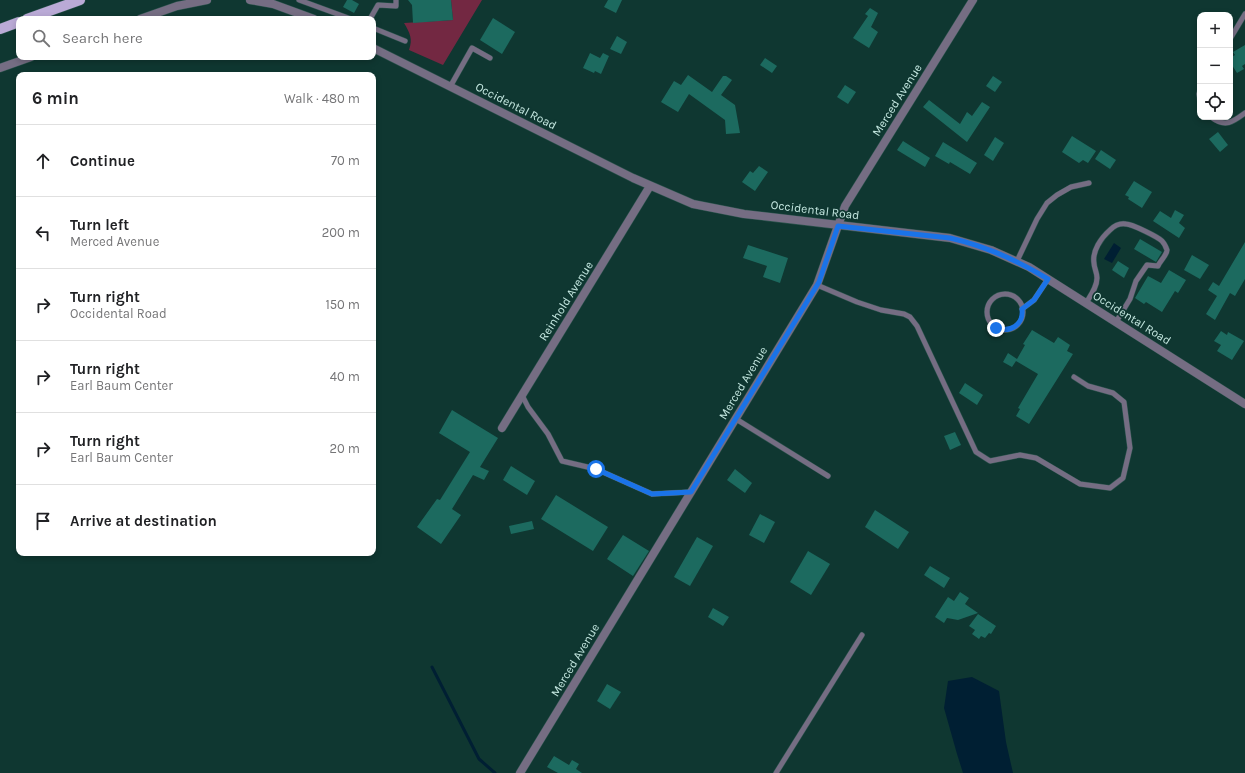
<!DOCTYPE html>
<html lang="en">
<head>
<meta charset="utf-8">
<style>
	body { margin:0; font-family:Karla,sans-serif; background:#f6f6f6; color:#202124 }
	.controls { position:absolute; right:12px; top:12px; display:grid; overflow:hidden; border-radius:8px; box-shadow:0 2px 6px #0003 }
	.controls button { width:36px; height:36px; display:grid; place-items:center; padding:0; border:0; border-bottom:1px solid #e0e0e0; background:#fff; color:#202124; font:20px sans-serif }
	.stop { position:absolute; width:12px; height:12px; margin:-9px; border:3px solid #1a73e8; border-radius:50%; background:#fff }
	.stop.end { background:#1a73e8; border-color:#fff; box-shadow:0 1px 4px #0008 }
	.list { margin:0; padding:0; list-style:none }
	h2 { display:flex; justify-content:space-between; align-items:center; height:52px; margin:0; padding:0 16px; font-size:17px }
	h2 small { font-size:13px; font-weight:400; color:#757577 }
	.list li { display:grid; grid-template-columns:26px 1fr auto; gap:12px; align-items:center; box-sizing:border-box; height:72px; padding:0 16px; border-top:1px solid #e0e0e0 }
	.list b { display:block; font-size:15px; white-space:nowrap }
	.list p { margin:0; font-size:13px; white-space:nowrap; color:#757577 }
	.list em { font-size:13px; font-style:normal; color:#757577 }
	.icon { flex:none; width:22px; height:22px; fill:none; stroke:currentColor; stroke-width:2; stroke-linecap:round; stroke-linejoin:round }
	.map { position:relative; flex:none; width:1245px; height:773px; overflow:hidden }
	.search { position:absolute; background:#fff; box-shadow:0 2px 6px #0003; left:16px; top:16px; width:360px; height:44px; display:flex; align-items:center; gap:10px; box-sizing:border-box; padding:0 14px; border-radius:8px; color:#757577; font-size:15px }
	.panel { position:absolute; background:#fff; box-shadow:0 2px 6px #0003; left:16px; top:72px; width:360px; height:484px; border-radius:8px }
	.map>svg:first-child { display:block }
	.green { fill:#732842 }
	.water { fill:#001f33 }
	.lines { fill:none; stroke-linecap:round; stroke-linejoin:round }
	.stream { stroke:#001f33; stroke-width:3 }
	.building { fill:#1c6a5f }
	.service-casing { stroke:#2c534d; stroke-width:6 }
	.minor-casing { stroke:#2c534d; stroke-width:9 }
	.tertiary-casing { stroke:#2c534d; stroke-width:9 }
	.primary-casing { stroke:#2c534d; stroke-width:11 }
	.service { stroke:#756d83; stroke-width:5 }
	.minor { stroke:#756d83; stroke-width:8 }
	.tertiary { stroke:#756d83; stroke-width:8 }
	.primary { stroke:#baaad6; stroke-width:10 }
	.route { stroke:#1a73e8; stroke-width:5 }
	.labels { text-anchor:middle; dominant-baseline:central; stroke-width:3.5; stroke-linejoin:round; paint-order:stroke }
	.street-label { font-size:12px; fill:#c5e8e1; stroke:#0f3731 }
</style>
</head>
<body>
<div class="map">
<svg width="1245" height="773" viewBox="0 0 1245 773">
	<rect width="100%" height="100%" fill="#0f3731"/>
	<!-- green -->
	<path class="green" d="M451,0H482L443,65L409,50C413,39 410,33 404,23L453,20Z"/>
	<!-- water -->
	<g class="water">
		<path d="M1114,243L1121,248L1112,263L1104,259Z"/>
		<path d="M972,677L999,691L1006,742L1013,773H963L957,754L944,708L948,681Z"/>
	</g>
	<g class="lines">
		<!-- stream -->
		<path class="stream" d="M432,667L479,759L495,773"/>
	</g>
	<!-- building -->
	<g class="building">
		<path d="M347,0H352L359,4L354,13L343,7Z"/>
		<path d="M408,0H451L453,20L413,23L412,5Z"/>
		<path d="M608,0H622L616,13L604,7Z"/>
		<path d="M870,8L878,13L871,27L878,32L869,48L853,38L868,16L865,14Z"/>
		<path d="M493,18L515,32L502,54L480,40Z"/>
		<path d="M617,36L627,42L621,54L610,49Z"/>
		<path d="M1245,45V64L1242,66L1244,69L1237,73L1230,62V58L1235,55L1233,52Z"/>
		<path d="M590,53L600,58L603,53L609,56L601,74L595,71L594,73L583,68Z"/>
		<path d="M765,58L777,66L772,73L760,65Z"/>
		<path d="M688,75L712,92L723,76H726L732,80L721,95L735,105L740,133L726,134L725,120L689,94L678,112L661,102L674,81L681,85Z"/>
		<path d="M993,76L1002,82L995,92L986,86Z"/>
		<path d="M845,85L856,92L848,104L837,97Z"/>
		<path d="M929,100L960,124L967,112L972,116L982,102L990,107L967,142L923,107Z"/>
		<path d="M1218,132L1228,145L1220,152L1209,139Z"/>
		<path d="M1072,136L1096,151L1088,163L1083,160L1079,163L1062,152Z"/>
		<path d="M995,137L1004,143L993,161L984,155Z"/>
		<path d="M903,141L930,158L925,167L897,150Z"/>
		<path d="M943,142L977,163L970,174L950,162L949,164L935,156Z"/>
		<path d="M1101,150L1116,160L1110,169L1095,159Z"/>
		<path d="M759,166L768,172L755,191L742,182L750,171L753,173Z"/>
		<path d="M1134,181L1152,192L1142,208L1128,199L1129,197L1125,195Z"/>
		<path d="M1175,210L1184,215L1179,223L1185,228L1179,238L1153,221L1160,211L1171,218Z"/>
		<path d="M1140,239L1162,252L1156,262L1134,249Z"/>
		<path d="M1245,242V279L1235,296L1230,293L1215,320L1206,314L1217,296L1208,290L1213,282L1219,286Z"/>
		<path d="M748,245L788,258L780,283L763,277L767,266L743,258Z"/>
		<path d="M1192,255L1209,265L1200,279L1184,270Z"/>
		<path d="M1118,261L1129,268L1124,278L1112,270Z"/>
		<path d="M1169,270L1186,280L1178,293L1175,291L1162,312L1146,302L1144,304L1135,298L1148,276L1161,283Z"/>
		<path d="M1032,330L1054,343L1058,337L1070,345L1067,351L1073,354L1029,424L1016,416L1020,409L1018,408L1038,374L1016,361L1012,367L1003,362L1008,353L1017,359L1025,345L1023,344Z"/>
		<path d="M1221,331L1227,335L1228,332L1244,341L1232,360L1217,351L1221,345L1214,341Z"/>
		<path d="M965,383L983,395L977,405L959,393Z"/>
		<path d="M452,410L498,438L480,467L489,471L484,480L473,475L452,509L461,515L441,544L417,527L437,499L440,500L470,452L439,433Z"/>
		<path d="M955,432L961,445L950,450L944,436Z"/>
		<path d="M511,466L535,481L527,495L503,480Z"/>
		<path d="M735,469L752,483L745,493L727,480Z"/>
		<path d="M556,495L608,527L593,551L541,519Z"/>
		<path d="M875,510L909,532L898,549L865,527Z"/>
		<path d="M760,514L775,522L764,543L749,535Z"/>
		<path d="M532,521L534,529L511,534L509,526Z"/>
		<path d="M623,535L649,551L633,576L607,559Z"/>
		<path d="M697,537L713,546L690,586L674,577Z"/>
		<path d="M808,551L830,564L811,595L790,582Z"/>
		<path d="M930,566L950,578L944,588L924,575Z"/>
		<path d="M960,592L969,598L965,604L978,613L958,620L947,618L944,623L935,617L948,597L954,601Z"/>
		<path d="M713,608L729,617L723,626L708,617Z"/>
		<path d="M978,614L996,626L991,634L989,633L985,638L981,636L979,639L972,634L975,630L969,626Z"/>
		<path d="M607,684L621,692L610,709L597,701Z"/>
		<path d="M554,756L569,765L572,760L579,764L576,769L582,773H558L547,767Z"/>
	</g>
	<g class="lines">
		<!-- service casing -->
		<g class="service-casing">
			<g id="service">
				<path d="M299,0L351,19"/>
				<path d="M370,19L378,5L396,6V0"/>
				<path d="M373,28L405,41"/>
				<path d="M1230,39L1245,14"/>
				<path d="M450,87L472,48L490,58"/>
				<path d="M1200,90L1199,94L1200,101"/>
				<path d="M1211,117C1225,128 1233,122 1245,113"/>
				<path d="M1017,261L1037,219L1047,203L1057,195L1071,187L1089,183"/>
				<path d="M817,285L857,302L881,310L904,314L910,317L917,326L976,452L990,461L1020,455L1036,458L1080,484L1110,488L1123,478L1130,448L1124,402L1113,393L1088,386L1074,377"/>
				<circle cx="1005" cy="312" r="18"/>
				<path d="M1086,303C1091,295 1097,287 1097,278C1097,272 1094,268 1094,263C1092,251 1101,238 1110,230C1114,226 1120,223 1126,224C1132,224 1158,237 1162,241C1164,243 1166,247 1167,250C1167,255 1160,261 1158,266L1147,265L1136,281L1130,299L1116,322"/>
				<path d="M1022,309L1034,300L1048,279"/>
				<path d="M522,395L528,407L548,434L562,461L596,469L652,494L691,492"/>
				<path d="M736,419L828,476"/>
				<path d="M776,773L862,635"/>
			</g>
		</g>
		<!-- minor casing -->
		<g class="minor-casing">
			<g id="minor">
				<path d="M502,428L650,186"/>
				<path d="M520,773L817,285L845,206L973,0"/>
			</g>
		</g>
		<!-- tertiary casing -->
		<g class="tertiary-casing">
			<g id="tertiary">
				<path d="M250,0L273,4L314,19"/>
				<path d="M140,19L177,6L207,0"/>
				<path d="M373,48L633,178L693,204L744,214L950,238L991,250L1029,267L1245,404"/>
				<path d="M0,68L31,57"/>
			</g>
		</g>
		<!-- primary casing -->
		<g class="primary-casing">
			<g id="primary">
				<path d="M27,19L80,0"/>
				<path d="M0,29L19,22"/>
			</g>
		</g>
		<!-- service -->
		<use href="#service" class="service"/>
		<!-- minor -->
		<use href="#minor" class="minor"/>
		<!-- tertiary -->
		<use href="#tertiary" class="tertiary"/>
		<!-- primary -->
		<use href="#primary" class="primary"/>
	</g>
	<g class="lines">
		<!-- route -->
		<path class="route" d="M596,469L652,494L691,492L819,282L838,226L950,238C985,246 1017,260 1048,279L1034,300L1022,309C1024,325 1010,333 996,328"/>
	</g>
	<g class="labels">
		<!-- street labels -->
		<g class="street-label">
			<text transform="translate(897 100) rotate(-58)">Merced Avenue</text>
			<text transform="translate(516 106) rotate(27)">Occidental Road</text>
			<text transform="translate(815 210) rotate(7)">Occidental Road</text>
			<text transform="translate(566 301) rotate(-58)">Reinhold Avenue</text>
			<text transform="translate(1132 318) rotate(32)">Occidental Road</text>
			<text transform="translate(743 383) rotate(-59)">Merced Avenue</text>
			<text transform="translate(575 660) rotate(-59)">Merced Avenue</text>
		</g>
	</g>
</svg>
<div class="controls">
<button>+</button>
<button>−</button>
<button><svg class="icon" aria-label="locate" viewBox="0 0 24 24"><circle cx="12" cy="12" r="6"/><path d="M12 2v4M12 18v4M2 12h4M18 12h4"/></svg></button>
</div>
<div class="stop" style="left:596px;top:469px"></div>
<div class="stop end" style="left:996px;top:328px"></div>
<div class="search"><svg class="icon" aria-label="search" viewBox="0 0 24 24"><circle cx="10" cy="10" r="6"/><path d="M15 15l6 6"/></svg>Search here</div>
<section class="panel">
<h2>6 min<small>Walk · 480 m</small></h2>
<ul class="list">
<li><svg class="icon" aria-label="ahead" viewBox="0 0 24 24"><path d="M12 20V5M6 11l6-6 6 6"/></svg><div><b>Continue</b></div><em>70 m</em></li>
<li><svg class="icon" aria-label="left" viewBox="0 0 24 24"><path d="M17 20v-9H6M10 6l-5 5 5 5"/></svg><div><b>Turn left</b><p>Merced Avenue</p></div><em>200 m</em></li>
<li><svg class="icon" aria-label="right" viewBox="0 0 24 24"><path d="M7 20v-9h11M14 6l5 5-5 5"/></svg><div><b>Turn right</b><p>Occidental Road</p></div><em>150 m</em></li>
<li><svg class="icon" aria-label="right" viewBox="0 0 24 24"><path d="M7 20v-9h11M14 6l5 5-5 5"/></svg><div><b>Turn right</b><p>Earl Baum Center</p></div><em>40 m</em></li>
<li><svg class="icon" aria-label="right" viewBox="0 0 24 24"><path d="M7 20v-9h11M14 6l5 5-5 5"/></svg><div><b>Turn right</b><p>Earl Baum Center</p></div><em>20 m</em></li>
<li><svg class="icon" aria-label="arrive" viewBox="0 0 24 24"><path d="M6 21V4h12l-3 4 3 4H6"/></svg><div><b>Arrive at destination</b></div></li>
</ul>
</section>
</div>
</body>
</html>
